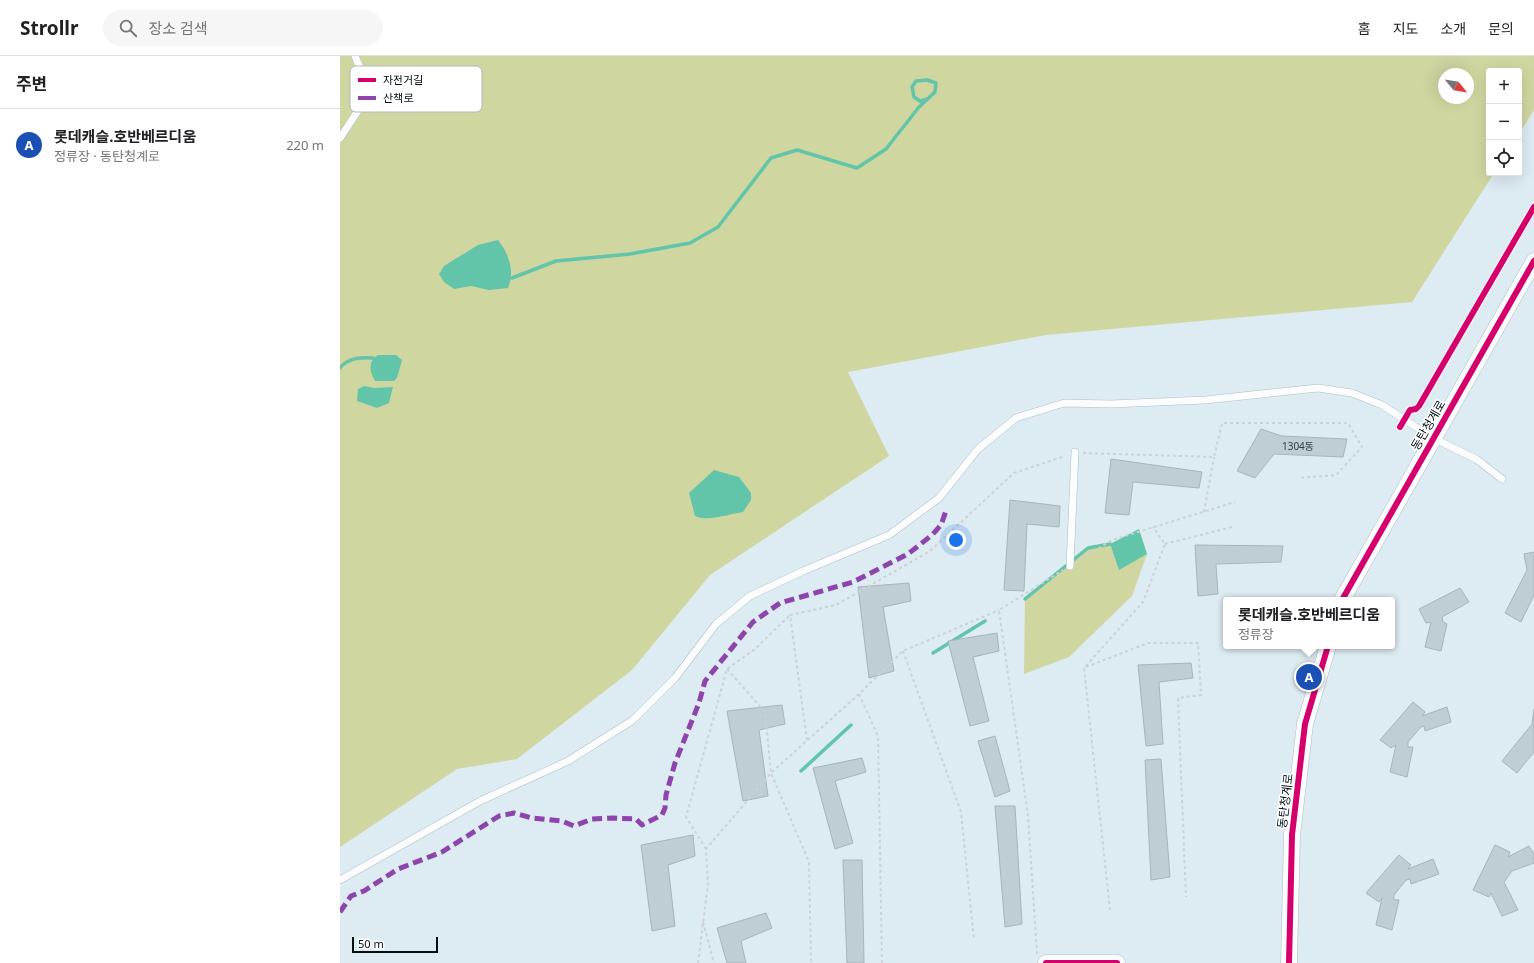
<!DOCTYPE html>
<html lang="ko">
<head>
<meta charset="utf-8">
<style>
	body { margin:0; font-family:"Noto Sans","Noto Sans KR",sans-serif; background:#f6f6f6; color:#202124 }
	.controls { position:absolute; right:12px; top:12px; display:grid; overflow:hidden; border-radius:4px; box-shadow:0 4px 16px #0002 }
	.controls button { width:36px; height:36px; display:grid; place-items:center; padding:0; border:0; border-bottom:1px solid #e0e0e0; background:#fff; color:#202124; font:20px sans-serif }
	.compass { position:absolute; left:1098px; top:12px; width:36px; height:36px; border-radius:50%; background:#fff; box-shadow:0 4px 16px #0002; rotate:120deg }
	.scale { position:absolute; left:12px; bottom:10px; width:86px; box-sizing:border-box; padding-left:4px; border:2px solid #010e14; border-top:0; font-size:11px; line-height:14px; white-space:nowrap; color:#010e14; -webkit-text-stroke:3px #fff; paint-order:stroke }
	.you { position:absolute; left:616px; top:484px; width:14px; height:14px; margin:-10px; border:3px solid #fff; border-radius:50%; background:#1a73e8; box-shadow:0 0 0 6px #1a73e833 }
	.badge { display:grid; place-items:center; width:26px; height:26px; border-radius:50%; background:#7c3aed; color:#fff; font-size:13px; font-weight:700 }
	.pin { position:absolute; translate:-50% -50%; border:2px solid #fff; box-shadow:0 1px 4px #0006 }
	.popup { position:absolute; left:883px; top:541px; width:172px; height:52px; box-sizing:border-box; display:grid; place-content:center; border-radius:4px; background:#fff; filter:drop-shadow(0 1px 3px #0005); font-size:13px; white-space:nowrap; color:#757577 }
	.popup b { font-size:15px; color:#202124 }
	.popup::after { content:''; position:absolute; left:50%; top:100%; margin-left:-8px; border:8px solid transparent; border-top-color:#fff }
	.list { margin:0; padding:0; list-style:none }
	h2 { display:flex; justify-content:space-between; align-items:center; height:52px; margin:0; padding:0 16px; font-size:17px }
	h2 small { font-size:13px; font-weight:400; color:#757577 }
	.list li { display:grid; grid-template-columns:26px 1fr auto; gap:12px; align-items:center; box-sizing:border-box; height:72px; padding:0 16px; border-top:1px solid #e0e0e0 }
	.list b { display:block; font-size:15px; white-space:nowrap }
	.list p { margin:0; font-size:13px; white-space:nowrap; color:#757577 }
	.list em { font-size:13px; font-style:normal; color:#757577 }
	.icon { flex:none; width:22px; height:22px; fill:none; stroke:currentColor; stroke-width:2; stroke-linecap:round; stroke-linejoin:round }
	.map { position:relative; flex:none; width:1194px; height:907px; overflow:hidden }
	header { display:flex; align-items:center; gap:24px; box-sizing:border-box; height:56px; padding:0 20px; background:#fff; border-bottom:1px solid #e0e0e0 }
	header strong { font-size:19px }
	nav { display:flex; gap:22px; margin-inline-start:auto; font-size:14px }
	.search { width:280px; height:36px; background:#f6f6f6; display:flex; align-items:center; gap:10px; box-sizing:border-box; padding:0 14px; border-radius:22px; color:#757577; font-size:15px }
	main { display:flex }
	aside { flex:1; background:#fff }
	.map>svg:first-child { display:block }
	.green { fill:#d0d6a0; fill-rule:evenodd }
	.water { fill:#62c4a9 }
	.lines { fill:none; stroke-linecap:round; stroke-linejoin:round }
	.stream { stroke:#62c4a9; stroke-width:3.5 }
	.building { fill:#beced2; stroke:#a5b5b9 }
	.service-casing { stroke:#afbec5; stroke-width:8 }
	.tertiary-casing { stroke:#afbec5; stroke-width:17 }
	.path { stroke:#ccd1d3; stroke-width:2; stroke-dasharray:3 3; stroke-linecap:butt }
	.service { stroke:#fafcfd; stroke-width:7 }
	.tertiary { stroke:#fafcfd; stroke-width:16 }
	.quiet { stroke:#8e44ad; stroke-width:5; stroke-dasharray:10 5; stroke-linecap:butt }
	.cycleway-casing { stroke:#fff; stroke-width:8 }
	.cycleway { stroke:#d6006c; stroke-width:6 }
	.labels { text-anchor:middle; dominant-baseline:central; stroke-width:3; stroke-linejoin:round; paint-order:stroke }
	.number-label { font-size:10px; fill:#303e44 }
	.street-label { font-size:12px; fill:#010e14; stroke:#fff }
	.key { fill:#fff; stroke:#b3b7b8; stroke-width:1 }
	.key-label { font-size:11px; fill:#010e14 }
</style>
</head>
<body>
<header>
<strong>Strollr</strong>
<div class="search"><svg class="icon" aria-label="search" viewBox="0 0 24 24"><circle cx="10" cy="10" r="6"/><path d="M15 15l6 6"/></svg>장소 검색</div>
<nav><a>홈</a><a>지도</a><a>소개</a><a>문의</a></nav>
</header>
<main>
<aside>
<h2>주변<small></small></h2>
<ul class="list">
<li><span class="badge" style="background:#1a4fb4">A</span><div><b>롯데캐슬.호반베르디움</b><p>정류장 · 동탄청계로</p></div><em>220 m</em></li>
</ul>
</aside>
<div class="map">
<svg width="1194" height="907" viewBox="0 0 1194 907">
	<rect width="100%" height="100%" fill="#ddebf2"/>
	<!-- green -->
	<g class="green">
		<path d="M0,0H1194V54L1179,78V15H1149V117H1154L1072,246L706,279L508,316L549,400L370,519L292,614L177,703L117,713L0,791ZM1104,18H1128V42H1104Z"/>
		<path d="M770,488L779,513L807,498L792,540L729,601L684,618L685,543L748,492Z"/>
	</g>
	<!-- water -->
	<g class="water">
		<path d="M158,184C169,198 175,215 168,232L149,234L131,230L114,233L104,226L99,218L104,210L138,189Z"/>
		<path d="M38,299H56L62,304L57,322L54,325H35C30,316 27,306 38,299Z"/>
		<path d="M24,330L34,332L53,331L49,347L37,352L17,345L18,333Z"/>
		<path d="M374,414L399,421L411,437V444L403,456C390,458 366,466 355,460L349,437Z"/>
		<path d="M799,473L807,498L779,514L770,488Z"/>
	</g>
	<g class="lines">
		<!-- stream -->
		<g class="stream">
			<path d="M172,222L216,205L290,198L350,187L378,171L431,102L457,94L517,112L546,93L579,51L595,36L596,27L587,24L576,25L572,31L574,41L580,45L587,43"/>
			<path d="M0,312C7,302 22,301 33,302"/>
			<path d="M685,543L748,492L770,488"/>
			<path d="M593,597L645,565"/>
			<path d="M461,715L511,669"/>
		</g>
	</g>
	<!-- building -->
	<g class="building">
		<path d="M921,373L942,380L1007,383L1003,401L934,398L915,422L897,415Z"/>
		<path d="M771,403L862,416L859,432L793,426L789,459L765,457Z"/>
		<path d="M670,444L720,450L719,471L687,468L684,535L664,534Z"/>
		<path d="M855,489L943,490L941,506L876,508L878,538L858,540Z"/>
		<path d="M1194,496V539L1181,566L1165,557L1187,514L1184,498Z"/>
		<path d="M569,527L571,545L543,551L554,615L529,622L518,531Z"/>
		<path d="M1120,532L1129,546L1102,561L1103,566L1107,568L1101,595L1085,591L1091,566L1086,567L1079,553Z"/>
		<path d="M657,577L659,595L633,601L649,665L630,670L608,585Z"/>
		<path d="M851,607L853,622L819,626L823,688L806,690L798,609Z"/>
		<path d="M1073,646L1085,656L1082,660L1107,651L1111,666L1085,675L1084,670L1081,671L1068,686V691H1073L1067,721L1050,716L1056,689L1051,692L1040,684Z"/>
		<path d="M442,649L445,668L419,674L428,740L403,745L387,655Z"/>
		<path d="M1194,653V696L1177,717L1162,705L1192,668Z"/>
		<path d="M655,680L670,735L655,741L638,685Z"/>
		<path d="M522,702L526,716L495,725L513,787L495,793L473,712Z"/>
		<path d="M821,703L830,821L811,824L805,704Z"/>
		<path d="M655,750H675L682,868L665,871Z"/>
		<path d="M353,779L355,800L328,809L335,870L312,875L301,789Z"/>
		<path d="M1155,789L1170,796L1168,801L1189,790L1194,798V807L1172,815L1164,826L1178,854L1162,860L1151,837L1149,841L1133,834Z"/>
		<path d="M1059,799L1071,809L1068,813L1093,803L1099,818L1071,828L1070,823L1066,824L1054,839V844H1059L1052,874L1036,869L1042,842L1039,846L1026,837Z"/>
		<path d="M503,804H522L524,907H507Z"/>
		<path d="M426,857L432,872L401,885L406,907H387L377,872Z"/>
	</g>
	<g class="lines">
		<!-- service casing -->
		<g class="service-casing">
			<g id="service">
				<path d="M0,82L23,47L21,14L15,0"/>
				<path d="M730,510L735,396"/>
				<path d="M0,824L140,745L228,705L293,664L335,622L376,568L410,540L463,515L549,479L599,442L638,393L676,362L724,347L771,348L865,344L978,332L1012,337L1042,349L1093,382L1136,403L1162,423"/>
			</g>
		</g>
		<!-- tertiary casing -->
		<g class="tertiary-casing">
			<g id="tertiary">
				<path d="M1002,544L1194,205"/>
				<path d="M706,907H777"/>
				<path d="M949,907L952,779L965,668L988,590"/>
			</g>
		</g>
		<!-- path -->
		<g class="path">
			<path d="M743,397L874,401L882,367H1008L1022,391L996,419L959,422"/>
			<path d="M864,456L874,401"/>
			<path d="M825,488L892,471"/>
			<path d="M738,505L772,484L895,446"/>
			<path d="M563,595L621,756L634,884"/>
			<path d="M746,611L808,587H858L861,639L838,642L846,841"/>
			<path d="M387,613L425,656L431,717L469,806L471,907"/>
			<path d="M519,638L538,680L542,907"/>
			<path d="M467,684L450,559L496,549L590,495L674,417L725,400"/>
			<path d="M366,793L346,761L387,613L415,593L450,559"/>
			<path d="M770,854L744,612L803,546L825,488L813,471"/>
			<path d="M363,866L374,907"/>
			<path d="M697,898L688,760L659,554L723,514"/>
			<path d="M358,907L368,828L366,793L431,717L519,638L563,595L659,554"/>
		</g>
		<!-- service -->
		<use href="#service" class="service"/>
		<!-- tertiary -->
		<use href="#tertiary" class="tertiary"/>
		<!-- quiet -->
		<path class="quiet" d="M0,856L11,840L24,835L58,813L102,796L159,760L174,757L192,762L222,765L234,770L252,763L273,762L296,763L302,769L322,759L325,752L326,739L335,707L359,647L365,625L413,566L440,547L513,526L568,498L592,479L601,469L607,452"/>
		<!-- cycleway casing -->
		<g class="cycleway-casing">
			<g id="cycleway">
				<path d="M1060,371L1070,354L1076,353L1079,350L1194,151"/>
				<path d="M1002,544L1194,205"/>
				<path d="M706,907H777"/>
				<path d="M949,907L952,779L965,668L988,590"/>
			</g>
		</g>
		<!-- cycleway -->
		<use href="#cycleway" class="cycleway"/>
	</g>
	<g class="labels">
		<!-- number labels -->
		<g class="number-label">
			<text x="958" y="390">1304동</text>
		</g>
		<!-- street labels -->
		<g class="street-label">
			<text transform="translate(1088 369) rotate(-60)">동탄청계로</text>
			<text transform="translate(945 745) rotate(-83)">동탄청계로</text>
		</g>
	</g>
	<!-- legend -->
	<rect x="10" y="10" width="132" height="46" rx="6" class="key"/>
	<rect x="18" y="22" width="18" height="4" fill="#d6006c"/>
	<rect x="18" y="40" width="18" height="4" fill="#8e44ad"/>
	<g class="key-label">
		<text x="43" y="28">자전거길</text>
		<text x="43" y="46">산책로</text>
	</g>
</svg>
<div class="controls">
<button>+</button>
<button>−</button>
<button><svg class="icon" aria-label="locate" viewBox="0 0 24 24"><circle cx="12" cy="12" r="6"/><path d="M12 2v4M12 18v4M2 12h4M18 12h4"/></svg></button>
</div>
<svg class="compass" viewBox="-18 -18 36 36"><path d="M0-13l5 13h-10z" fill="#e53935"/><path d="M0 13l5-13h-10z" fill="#757577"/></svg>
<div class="scale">50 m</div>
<div class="you"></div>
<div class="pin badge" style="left:969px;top:621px;background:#1a4fb4">A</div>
<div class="popup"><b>롯데캐슬.호반베르디움</b>정류장</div>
</div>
</main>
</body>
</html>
